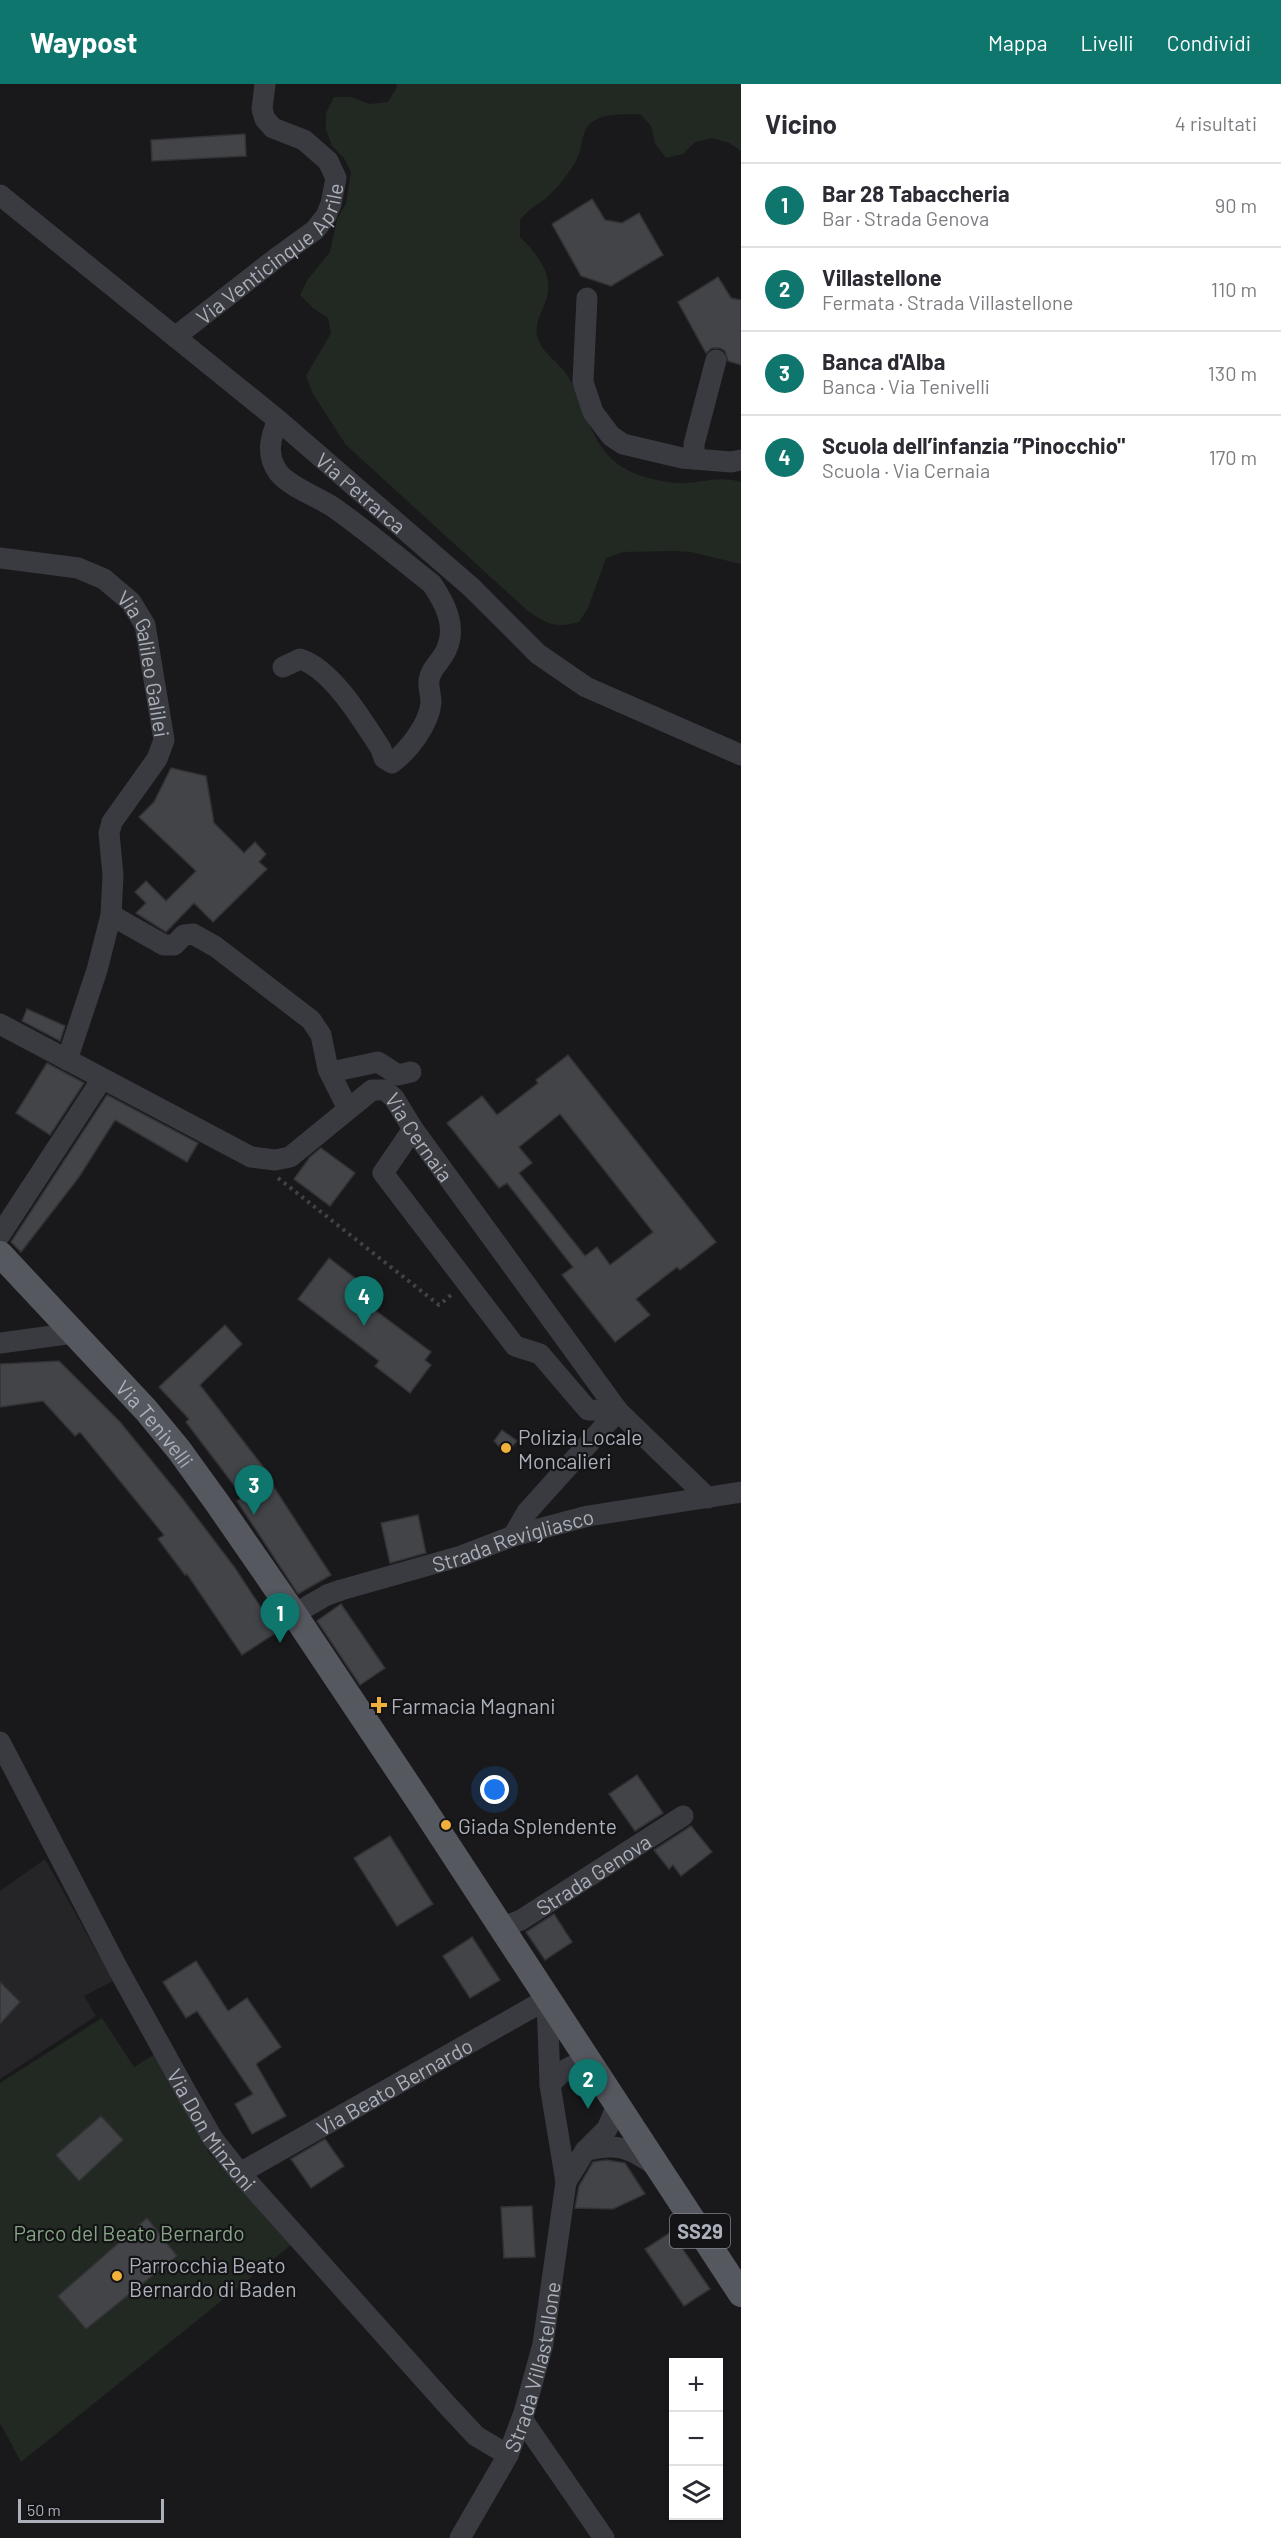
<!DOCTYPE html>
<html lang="it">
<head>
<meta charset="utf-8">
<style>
	body { margin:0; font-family:Barlow,sans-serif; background:#f7f7f7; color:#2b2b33 }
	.controls { position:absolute; right:18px; bottom:18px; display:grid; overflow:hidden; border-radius:0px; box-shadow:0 2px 4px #0004 }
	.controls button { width:54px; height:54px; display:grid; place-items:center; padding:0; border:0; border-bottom:2px solid #e1e1e2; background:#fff; color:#2b2b33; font:30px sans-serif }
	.scale { position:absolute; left:18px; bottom:15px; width:146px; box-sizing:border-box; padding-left:6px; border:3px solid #abb0bb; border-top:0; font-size:16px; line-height:21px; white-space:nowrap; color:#abb0bb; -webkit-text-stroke:4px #141416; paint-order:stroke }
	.you { position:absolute; left:495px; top:1706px; width:21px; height:21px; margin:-15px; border:4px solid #fff; border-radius:50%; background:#1a73e8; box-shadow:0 0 0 9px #1a73e833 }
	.badge { display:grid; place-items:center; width:39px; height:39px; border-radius:50%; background:#0f766e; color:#fff; font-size:20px; font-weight:700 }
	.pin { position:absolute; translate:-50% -50px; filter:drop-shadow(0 2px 3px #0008) }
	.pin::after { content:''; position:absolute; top:32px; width:21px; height:18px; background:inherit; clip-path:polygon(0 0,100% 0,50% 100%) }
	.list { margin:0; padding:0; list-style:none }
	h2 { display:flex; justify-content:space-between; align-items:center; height:78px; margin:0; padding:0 24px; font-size:26px }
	h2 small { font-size:20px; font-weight:400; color:#7c7c81 }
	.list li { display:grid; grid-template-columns:39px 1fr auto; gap:18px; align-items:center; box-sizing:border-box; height:84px; padding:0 24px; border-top:2px solid #e1e1e2 }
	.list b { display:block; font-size:22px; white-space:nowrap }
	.list p { margin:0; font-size:20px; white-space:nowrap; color:#7c7c81 }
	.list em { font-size:20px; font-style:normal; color:#7c7c81 }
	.icon { flex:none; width:33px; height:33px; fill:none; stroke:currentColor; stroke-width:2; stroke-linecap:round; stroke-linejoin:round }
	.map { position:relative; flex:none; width:741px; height:2454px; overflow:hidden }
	header { display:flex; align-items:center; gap:36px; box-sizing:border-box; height:84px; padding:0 30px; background:#0f766e; color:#fff }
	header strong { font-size:28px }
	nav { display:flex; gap:33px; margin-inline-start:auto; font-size:21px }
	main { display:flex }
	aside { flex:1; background:#fff }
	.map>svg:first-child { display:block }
	.built { fill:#252528 }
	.green { fill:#212922 }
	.building { fill:#434448; stroke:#333337; stroke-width:1.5; fill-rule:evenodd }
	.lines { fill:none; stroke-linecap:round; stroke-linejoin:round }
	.path { stroke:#404247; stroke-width:4; stroke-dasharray:3 4.5; stroke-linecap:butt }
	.minor { stroke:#3a3b40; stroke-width:21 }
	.major { stroke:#56585f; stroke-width:26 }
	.poi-dot { fill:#f1af3b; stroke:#141416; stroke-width:2 }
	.labels { text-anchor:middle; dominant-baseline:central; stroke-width:4.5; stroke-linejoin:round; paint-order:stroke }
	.shield { fill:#141416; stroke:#7e818a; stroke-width:1.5 }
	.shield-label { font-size:20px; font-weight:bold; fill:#abb0bb }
	.street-label { font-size:21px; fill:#abb0bb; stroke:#141416 }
	.poi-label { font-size:21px; fill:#abb0bb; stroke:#141416; text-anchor:start }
	.park-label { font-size:21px; fill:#83a584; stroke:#141416 }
</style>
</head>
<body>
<header>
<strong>Waypost</strong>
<nav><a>Mappa</a><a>Livelli</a><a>Condividi</a></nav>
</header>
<main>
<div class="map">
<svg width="741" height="2454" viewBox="0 0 741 2454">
	<rect width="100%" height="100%" fill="#19191b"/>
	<!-- built -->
	<path class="built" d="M45,1775L113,1897L84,1912L96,1932L0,1995V1807Z"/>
	<!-- green -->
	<g class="green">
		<path d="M396,0H741V67L729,59L712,54L695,58L683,70L666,74L655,59L651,42L640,30C624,31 602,28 590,40C581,48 583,64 577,75C570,88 557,105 545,115C535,122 528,126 520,136V153C537,169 555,192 546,216C542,228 535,237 537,251C540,269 561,279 569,294C592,335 591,375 642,392C652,395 667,399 678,399C701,400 717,391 741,398V480L691,468L674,467L623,468L606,474L588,524L579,538C556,544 549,541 529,528L346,361L313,310L306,292L331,249L328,234L313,224L300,211L308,195L330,168L337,135L346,120L351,88L344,74L332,62L326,46V29L334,13H351L369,20L388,18L397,3Z"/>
		<path d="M102,1934L134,1983L155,1970L209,2069L291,2161L21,2378L0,2339V1999Z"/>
	</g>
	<!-- building -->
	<g class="building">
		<path d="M245,50L246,72L152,77L151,56Z"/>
		<path d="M592,115L605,136L622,139L639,129L663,171L611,202L581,192L552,140Z"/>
		<path d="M718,193L731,214L741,216V281L728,277L725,267L720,264H712L706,269L678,218Z"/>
		<path d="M171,684L206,692L214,739L244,769L255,758L266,770L259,778L267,785L213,838L194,819L166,848L136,829L146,819L135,808L146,797L166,817L196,787L139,733L154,718Z"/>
		<path d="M27,925L65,942L60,957L22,937Z"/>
		<path d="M568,971L716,1158L680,1186L677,1183L636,1215L650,1231L615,1258L562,1191L573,1183L507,1099L499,1104L447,1039L482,1012L497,1031L538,999L536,996ZM560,1030L653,1148L610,1181L597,1163L585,1172L519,1089L532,1079L519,1063Z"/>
		<path d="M47,979L84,999L50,1051L16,1029Z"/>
		<path d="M107,1011L198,1059L187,1078L115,1036L79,1093L21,1168L11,1158Z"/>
		<path d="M321,1064L355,1089L330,1122L294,1095L310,1073Z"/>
		<path d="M329,1174L360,1198L352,1209L431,1268L425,1276L431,1281L410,1309L375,1282L379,1277L298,1215Z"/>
		<path d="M225,1241L242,1260L200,1301L268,1389L266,1391L331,1491L298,1510L237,1417L243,1413L186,1338L189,1335L159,1303Z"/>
		<path d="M59,1277L120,1338L182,1414L235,1484L277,1548L242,1571L187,1490L185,1491L158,1455L164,1451L80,1348L75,1352L43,1317L0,1323V1280Z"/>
		<path d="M502,1346L517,1357L506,1370L494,1357Z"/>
		<path d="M418,1431L426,1469L390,1479L381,1439Z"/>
		<path d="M341,1520L385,1584L360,1601L317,1537Z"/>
		<path d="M637,1691L663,1729L635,1747L609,1710Z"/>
		<path d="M691,1742L712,1768L681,1792L673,1781L669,1785L654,1766Z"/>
		<path d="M390,1752L433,1820L397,1842L354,1774Z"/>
		<path d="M554,1830L572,1858L545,1876L526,1848Z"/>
		<path d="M472,1853L500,1896L470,1914L443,1872Z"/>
		<path d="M196,1877L228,1927L247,1914L281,1963L256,1980L286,2032L252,2050L235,2020L253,2010L197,1927L186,1934L163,1898Z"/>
		<path d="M0,1898L20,1918L0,1940Z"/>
		<path d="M101,2032L123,2056L79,2097L56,2071Z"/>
		<path d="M325,2055L344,2082L311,2104L291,2075Z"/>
		<path d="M606,2076L625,2079L645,2110L613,2125L575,2124L579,2102L593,2078Z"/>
		<path d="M532,2122L535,2173L504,2174L501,2123Z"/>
		<path d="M147,2134L177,2172L86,2245L58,2212Z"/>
		<path d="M671,2148L710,2205L684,2222L645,2165Z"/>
	</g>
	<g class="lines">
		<!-- path -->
		<path class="path" d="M278,1094L439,1221L451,1211"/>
		<!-- minor -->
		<g class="minor">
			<path id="s1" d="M0,111L278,336L471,503L538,570L586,603L741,671"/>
			<path d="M587,214L583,298L593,328L611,352L623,360L682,374L731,378L741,376"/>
			<path id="s2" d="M175,253L275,175L315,146L326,132L331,120L336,94L328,77L304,56L273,44L265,35L262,25L265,0"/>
			<path d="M278,336C270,354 266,371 278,388C288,402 318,413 333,423C367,447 399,474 432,500C444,518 457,541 447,564C443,576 431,583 429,596C428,603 431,611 431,619C429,640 409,666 392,679L384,674L381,665C363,637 332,585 300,575L283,583"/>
			<path d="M694,375V360L716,276"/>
			<path id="s3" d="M0,474L78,484L104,495L131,518L145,541L164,656L157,675L112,738L109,749L113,791L111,831L97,886L67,976"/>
			<path d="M111,831L164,861H174L184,851L193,850L216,863L311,936L321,951L328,985L348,1025"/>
			<path id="s4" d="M0,940L251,1073L275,1076L290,1073L372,1006H385L394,1014L413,1045L618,1327L708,1414"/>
			<path d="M331,988L378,978L398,991L411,988"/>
			<path d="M413,1045L383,1089L515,1262L540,1270L588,1326L618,1327"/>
			<path d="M0,1151L102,995"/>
			<path d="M0,1259L74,1249"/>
			<path d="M513,1452L527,1428L618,1327"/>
			<path id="s5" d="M294,1530L327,1511L341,1506L461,1472L513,1452L588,1432L741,1408"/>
			<path id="s6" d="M0,1658L117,1883L185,2006L213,2055L240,2089L448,2322L476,2352L508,2371"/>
			<path id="s7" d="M500,1844L521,1836L683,1732"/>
			<path d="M550,2001C562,1987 571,1978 591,1980"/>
			<path d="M585,2067C616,2058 630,2064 656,2082"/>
			<path id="s8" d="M240,2089L547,1915L550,2001L566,2098"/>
			<path d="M522,2335L604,2454"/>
			<path id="s9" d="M460,2454L508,2371L524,2329L543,2260L566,2098L585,2067L607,2045L617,2021"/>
		</g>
		<!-- major -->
		<path class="major" id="s10" d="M0,1170L146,1326L179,1366L218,1420L294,1530L422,1722L741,2210"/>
	</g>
	<!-- markers -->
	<g class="poi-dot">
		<circle cx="506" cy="1364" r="6"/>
		<path d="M376 1612h6v6h6v6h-6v6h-6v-6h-6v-6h6z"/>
		<circle cx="446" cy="1741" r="6"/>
		<circle cx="117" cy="2192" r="6"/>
	</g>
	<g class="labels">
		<!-- shield labels -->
		<rect class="shield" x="670" y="2130" width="60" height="34" rx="4.5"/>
		<g class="shield-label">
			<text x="700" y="2147">SS29</text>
		</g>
		<!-- street labels -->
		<g class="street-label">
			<text stroke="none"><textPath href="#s2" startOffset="129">Via Venticinque Aprile</textPath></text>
			<text stroke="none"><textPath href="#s1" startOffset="468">Via Petrarca</textPath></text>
			<text stroke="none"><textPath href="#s3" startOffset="206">Via Galileo Galilei</textPath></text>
			<text stroke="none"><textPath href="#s4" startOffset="501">Via Cernaia</textPath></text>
			<text stroke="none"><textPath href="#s10" startOffset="230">Via Tenivelli</textPath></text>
			<text stroke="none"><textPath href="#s5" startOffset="232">Strada Revigliasco</textPath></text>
			<text stroke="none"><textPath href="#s7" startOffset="108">Strada Genova</textPath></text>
			<text stroke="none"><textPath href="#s8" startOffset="177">Via Beato Bernardo</textPath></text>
			<text stroke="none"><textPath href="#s6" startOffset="442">Via Don Minzoni</textPath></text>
			<text stroke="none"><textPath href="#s9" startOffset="188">Strada Villastellone</textPath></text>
		</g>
		<!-- poi labels -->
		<g class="poi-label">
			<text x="518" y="1352">Polizia Locale<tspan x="518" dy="24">Moncalieri</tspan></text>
			<text x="391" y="1621">Farmacia Magnani</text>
			<text x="458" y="1741">Giada Splendente</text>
			<text x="129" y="2180">Parrocchia Beato<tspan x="129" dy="24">Bernardo di Baden</tspan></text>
		</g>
		<!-- park labels -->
		<g class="park-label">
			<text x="129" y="2148">Parco del Beato Bernardo</text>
		</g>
	</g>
</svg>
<div class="controls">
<button>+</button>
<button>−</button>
<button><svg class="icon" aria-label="layers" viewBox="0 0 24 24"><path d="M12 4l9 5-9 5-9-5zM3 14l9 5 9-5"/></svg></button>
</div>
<div class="scale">50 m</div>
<div class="you"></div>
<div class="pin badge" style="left:280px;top:1559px">1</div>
<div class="pin badge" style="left:588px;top:2025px">2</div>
<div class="pin badge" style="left:254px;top:1431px">3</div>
<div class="pin badge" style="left:364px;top:1242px">4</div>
</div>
<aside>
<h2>Vicino<small>4 risultati</small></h2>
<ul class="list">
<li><span class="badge">1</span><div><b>Bar 28 Tabaccheria</b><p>Bar · Strada Genova</p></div><em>90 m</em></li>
<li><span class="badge">2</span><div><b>Villastellone</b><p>Fermata · Strada Villastellone</p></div><em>110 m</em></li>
<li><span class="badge">3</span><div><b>Banca d'Alba</b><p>Banca · Via Tenivelli</p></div><em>130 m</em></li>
<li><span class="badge">4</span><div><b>Scuola dell’infanzia ”Pinocchio&quot;</b><p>Scuola · Via Cernaia</p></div><em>170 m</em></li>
</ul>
</aside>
</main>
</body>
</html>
